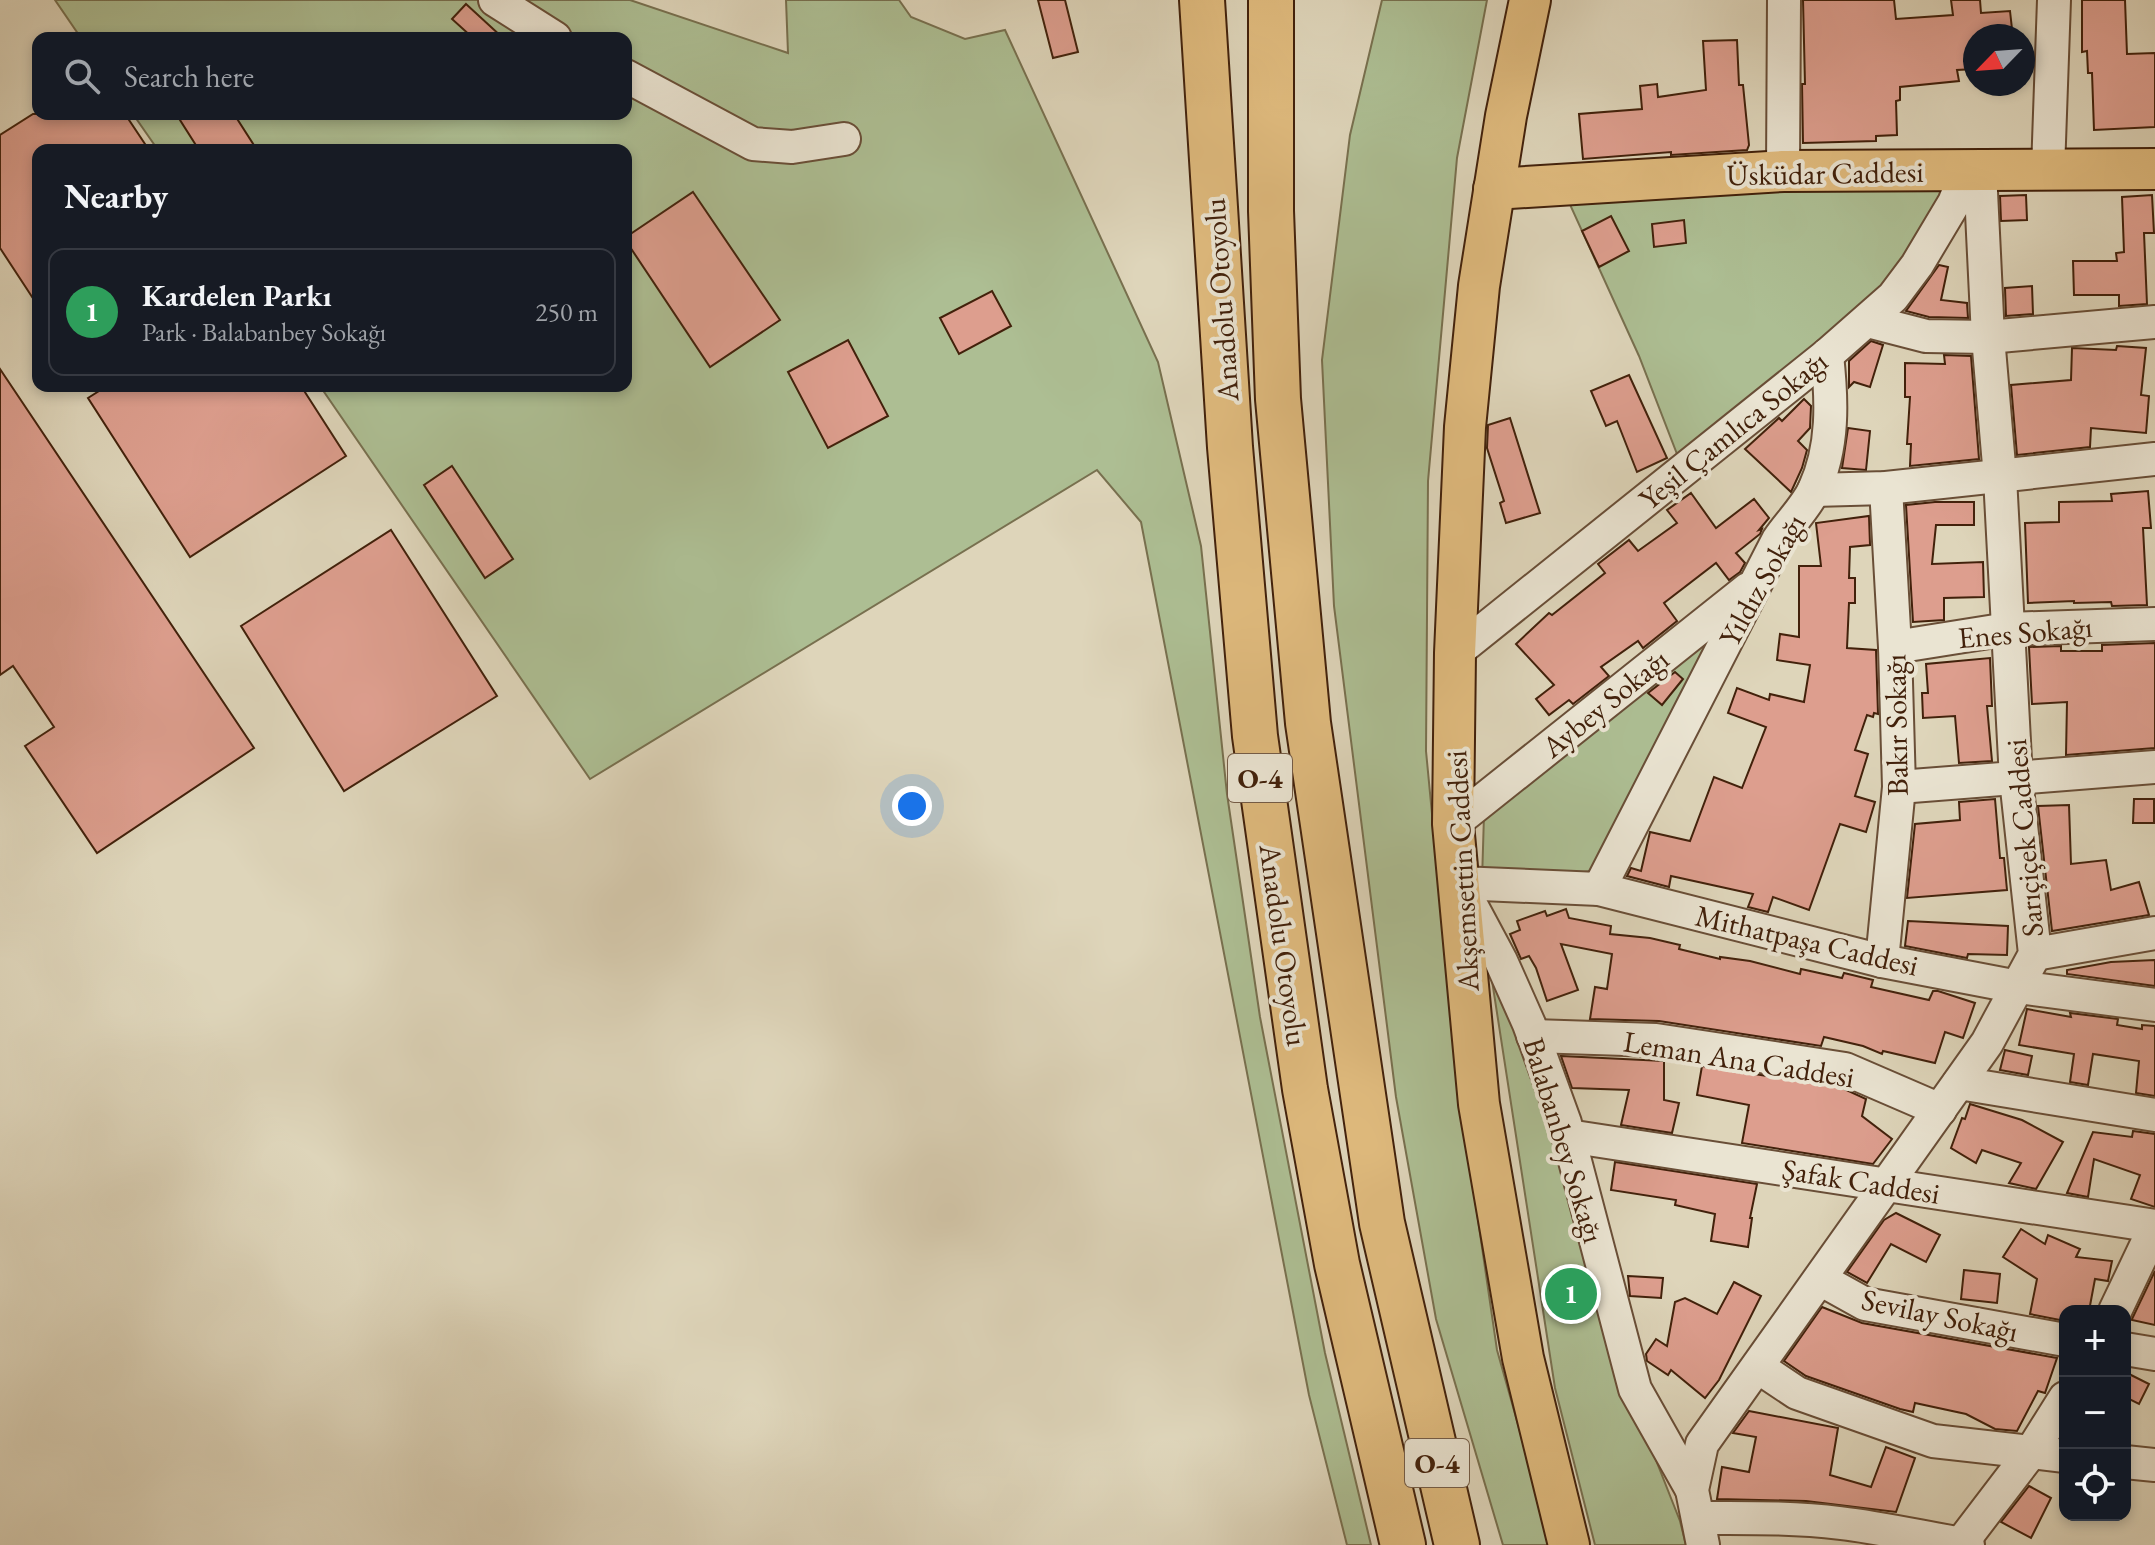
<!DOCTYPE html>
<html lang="en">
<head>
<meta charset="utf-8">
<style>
	body { margin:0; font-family:"EB Garamond",serif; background:#242831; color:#f1f3f6 }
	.controls { position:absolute; right:24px; bottom:24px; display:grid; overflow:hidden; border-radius:16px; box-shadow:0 4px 12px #0003 }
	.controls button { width:72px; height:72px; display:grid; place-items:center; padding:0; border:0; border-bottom:2px solid #363941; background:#171b24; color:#f1f3f6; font:40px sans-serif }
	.compass { position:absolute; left:1963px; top:24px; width:72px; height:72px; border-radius:50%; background:#171b24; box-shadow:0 4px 12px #0003; rotate:245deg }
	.you { position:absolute; left:912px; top:806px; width:28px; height:28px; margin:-20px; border:6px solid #fff; border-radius:50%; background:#1a73e8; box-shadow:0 0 0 12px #1a73e833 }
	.badge { display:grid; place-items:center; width:52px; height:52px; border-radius:50%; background:#b45309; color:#fff; font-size:26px; font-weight:700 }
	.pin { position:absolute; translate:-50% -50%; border:4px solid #fff; box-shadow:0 2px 8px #0006 }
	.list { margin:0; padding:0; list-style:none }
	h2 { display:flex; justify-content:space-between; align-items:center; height:104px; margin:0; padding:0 32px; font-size:34px }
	h2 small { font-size:26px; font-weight:400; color:#9ea1a6 }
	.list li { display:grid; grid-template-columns:52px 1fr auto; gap:24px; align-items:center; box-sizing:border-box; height:128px; margin:0 16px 16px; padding:0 16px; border:2px solid #363941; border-radius:16px }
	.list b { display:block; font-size:30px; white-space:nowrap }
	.list p { margin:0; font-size:26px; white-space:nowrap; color:#9ea1a6 }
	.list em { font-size:26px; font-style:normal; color:#9ea1a6 }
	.icon { flex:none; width:44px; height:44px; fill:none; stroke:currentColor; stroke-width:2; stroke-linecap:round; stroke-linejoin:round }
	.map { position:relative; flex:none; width:2155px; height:1545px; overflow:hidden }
	.search { position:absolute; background:#171b24; box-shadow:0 4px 12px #0003; left:32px; top:32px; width:600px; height:88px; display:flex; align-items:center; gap:20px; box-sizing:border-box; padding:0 28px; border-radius:16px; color:#9ea1a6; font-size:30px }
	.panel { position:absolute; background:#171b24; box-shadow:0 4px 12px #0003; left:32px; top:144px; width:600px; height:248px; border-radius:16px }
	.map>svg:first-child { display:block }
	.green { fill:#adbe93; stroke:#78704f; stroke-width:2 }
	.building { fill:#dd9e8e; stroke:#42210b; stroke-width:2 }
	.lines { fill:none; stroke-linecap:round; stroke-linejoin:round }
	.minor-casing { stroke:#694e37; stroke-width:36 }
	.major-casing { stroke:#42210b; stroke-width:44 }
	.highway-casing { stroke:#42210b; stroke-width:48 }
	.minor { stroke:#eae4d2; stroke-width:32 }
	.major { stroke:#dfba7d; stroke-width:40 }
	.highway { stroke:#dfba7d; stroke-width:44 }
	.labels { text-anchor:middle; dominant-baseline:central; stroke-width:8; stroke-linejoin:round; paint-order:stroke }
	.shield { fill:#eae4d2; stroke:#745c47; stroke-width:2 }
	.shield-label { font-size:28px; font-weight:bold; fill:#42210b }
	.street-label { font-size:30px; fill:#42210b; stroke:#eae4d2 }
</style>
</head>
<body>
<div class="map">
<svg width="2155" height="1545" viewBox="0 0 2155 1545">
	<rect width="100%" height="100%" fill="#ded5ba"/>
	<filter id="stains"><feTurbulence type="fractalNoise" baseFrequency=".0025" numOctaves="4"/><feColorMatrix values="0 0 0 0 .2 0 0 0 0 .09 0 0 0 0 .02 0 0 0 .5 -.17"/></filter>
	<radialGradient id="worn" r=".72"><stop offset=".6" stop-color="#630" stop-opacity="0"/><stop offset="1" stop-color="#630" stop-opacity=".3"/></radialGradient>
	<!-- green -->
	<g class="green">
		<path d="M55,0H630L788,53L786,0H899L911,17L965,39L1005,30L1158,362L1201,546L1227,794L1260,1017L1325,1353L1371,1545H1347L1309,1395L1141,522L1097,470L590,779L320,386H626V150H158L133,114H626V38H81Z"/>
		<path d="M1382,0H1487L1457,158L1428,481L1426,751L1457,1076L1497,1350L1552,1545H1503L1436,1319L1396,1097L1334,606L1322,360L1350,135Z"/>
		<path d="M1941,181V202L1925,246L1684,472L1639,356L1567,198Z"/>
		<path d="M1720,621L1594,871L1482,881L1484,815Z"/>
		<path d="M1491,974L1524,1036L1626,1384L1680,1521L1686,1545H1595L1555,1388Z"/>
	</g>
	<!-- building -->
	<g class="building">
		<path d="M1038,0H1065L1078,52L1053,58Z"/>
		<path d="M1803,0H1894L1896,19L1953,15L1951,0H1980L1981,13L2010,11L2012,29H2007L2008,36H1975V69L1957,70L1959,81L1900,87V100L1896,101L1897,135L1876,136V141L1803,143L1802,84H1805Z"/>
		<path d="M2082,0H2125L2127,54L2155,53V127L2094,130L2092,73H2088L2087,51L2082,52Z"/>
		<path d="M466,4L503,38H473L452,19Z"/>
		<path d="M1737,40L1739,85H1743L1749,145L1747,150L1671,155V152L1583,159L1579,114L1642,109L1640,86L1657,84L1658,97L1706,90L1703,41Z"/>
		<path d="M33,114H125L149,150H38V306L0,248V135Z"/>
		<path d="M190,114H234L257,150H199L180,120Z"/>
		<path d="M693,192L780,320L710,367L626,241V237Z"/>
		<path d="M2026,195L2027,220L2001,221L2000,196Z"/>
		<path d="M2152,195L2154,233H2144L2147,304L2119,306V295H2074L2073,261H2117L2116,253L2124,252L2122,197Z"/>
		<path d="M1611,216L1629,251L1599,267L1582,231Z"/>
		<path d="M1684,220L1686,243L1654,247L1652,224Z"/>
		<path d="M1939,265L1948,267L1941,300L1967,303L1968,318L1929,317L1906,311Z"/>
		<path d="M2032,286L2033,314L2006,316L2005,288Z"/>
		<path d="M992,291L1011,326L959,354L940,318Z"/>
		<path d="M848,340L888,416L828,448L788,372Z"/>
		<path d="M1871,341L1883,345L1870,387L1854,382L1849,387V361Z"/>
		<path d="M2117,346L2146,348L2141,395L2149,396L2146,433L2091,428L2090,447L2017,455L2011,385L2071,380L2072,348L2116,350Z"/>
		<path d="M1944,355L1971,356L1979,459L1910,466L1911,444H1907L1910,397H1905V363L1945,364Z"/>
		<path d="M0,369L254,748L97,853L25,746L54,727L13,666L0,675Z"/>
		<path d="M1629,375L1667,458L1637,472L1617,421L1606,426L1591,391Z"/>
		<path d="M107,386H301L346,456L190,557L88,398Z"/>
		<path d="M1804,399L1811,406L1810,428L1798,441L1807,450L1802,468L1791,492L1745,449L1779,418L1782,421Z"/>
		<path d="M1510,418L1540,513L1506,523L1500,503L1504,501L1487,448L1488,425Z"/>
		<path d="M1848,428L1870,431L1866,470L1842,468Z"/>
		<path d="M452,466L513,559L485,578L424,485Z"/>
		<path d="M2148,491L2151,528H2143L2147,605L2112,606L2111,602L2074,603V601L2028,603L2025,523L2059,522V502L2112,501L2111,494Z"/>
		<path d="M1691,493L1716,528L1754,499L1769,518L1759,530L1762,529L1760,534L1736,553L1745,563L1740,572L1729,580L1716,563L1664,603L1677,621L1643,648L1638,641L1601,667L1609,676L1573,704L1569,700L1549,715L1536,699L1554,685L1516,644L1549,613L1552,615L1605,573L1598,564L1629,540L1638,551L1677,523L1667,510Z"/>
		<path d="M1935,502H1974V525H1936L1932,564L1983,562L1984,597L1944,598V620L1913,622L1906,505Z"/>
		<path d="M1869,516L1870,545L1850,547L1849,578H1855V603H1849L1847,648L1876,650L1878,714L1874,713L1873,717L1867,715L1855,750L1868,754L1855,796L1875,802L1866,832L1840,824L1809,910L1773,897L1768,912L1748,907L1753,894L1671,876L1669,887L1627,876L1631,868L1641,871L1650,832L1690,841L1714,777L1742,788L1766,727L1728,713L1737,688L1769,700L1770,694L1804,702L1810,665L1777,660L1780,634L1799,637V566H1821L1816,523Z"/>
		<path d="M391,530L497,696L344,791L241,626Z"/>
		<path d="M2155,643V748L2066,755L2067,702L2032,704L2029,647L2061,646V651H2102V645Z"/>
		<path d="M1990,658L1992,706H1987L1992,761L1959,763L1955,716L1923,718L1922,693H1928L1926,664Z"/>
		<path d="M1675,672L1683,679L1662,705L1648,693Z"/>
		<path d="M1995,799L2000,858H2004L2007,890L1907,898L1915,824L1960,820L1959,802Z"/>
		<path d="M2134,799H2154V823H2133Z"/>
		<path d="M2069,805L2071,864L2106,860L2111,890L2139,882L2149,915L2052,931L2038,806Z"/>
		<path d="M1566,909L1569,918L1611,926L1610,934L1650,938L1680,945L1679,949L1720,959V957L1750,961L1800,974L1801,969L1842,978L1844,973L1873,980L1871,987L1929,1000L1933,991H1938L1975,1003L1963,1038L1945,1032L1935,1063L1883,1051L1882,1054L1863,1046L1824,1037L1821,1046L1659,1021L1590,1019L1595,987L1607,989L1612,954L1561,944L1578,990L1547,1001L1536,968L1529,956L1521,959L1510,934L1520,930L1517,921L1545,911L1547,916Z"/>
		<path d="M1908,921L2008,926L2007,955L1968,954L1967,958L1905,946Z"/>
		<path d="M2155,960V986L2067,974V970L2111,962Z"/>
		<path d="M2027,1009L2071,1017L2070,1013L2118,1019L2117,1025L2142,1029V1025L2155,1026V1096L2136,1093L2139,1061L2093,1054L2088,1085L2070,1082L2074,1054L2019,1045Z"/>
		<path d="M2005,1050L2032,1056L2028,1075L2000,1070Z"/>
		<path d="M1561,1056L1664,1061V1100L1679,1103L1672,1133L1621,1125L1629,1090L1572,1088Z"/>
		<path d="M1702,1066L1840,1087L1866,1099L1862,1116L1892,1139L1873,1164L1742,1143L1749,1105L1697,1095Z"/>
		<path d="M1970,1104L2022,1120L2063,1142L2036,1189L2009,1183L2021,1163L1982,1150L1976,1163L1951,1148L1962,1118L1965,1119Z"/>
		<path d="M2133,1131L2155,1134V1207L2131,1199L2140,1175L2094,1159L2088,1197L2067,1193L2093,1132L2132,1137Z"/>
		<path d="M1615,1162L1757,1184L1750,1218H1752L1748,1247L1711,1241L1715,1214L1675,1205L1676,1200L1611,1190Z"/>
		<path d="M1896,1213L1940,1235L1926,1262L1891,1244L1867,1283L1847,1272L1884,1220Z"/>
		<path d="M2021,1229L2045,1244L2048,1235L2080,1249L2076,1257L2112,1261L2108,1281L2095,1279L2089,1311H2065V1321L2030,1314L2037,1279L2003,1257Z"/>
		<path d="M1964,1270L2000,1274L1997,1303L1961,1299Z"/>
		<path d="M2155,1271V1325L2132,1320V1319Z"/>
		<path d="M1628,1276L1663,1278L1661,1298L1630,1296Z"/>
		<path d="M1734,1282L1761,1296L1719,1380L1705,1398L1671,1370L1668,1375L1647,1361L1646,1354L1656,1339L1667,1346L1675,1302L1685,1298L1717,1314Z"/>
		<path d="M1822,1307L1862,1323L2057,1358L2045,1393L2038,1391L2017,1431L1995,1429L1966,1414L1915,1403L1913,1412L1900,1409L1806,1376L1784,1361Z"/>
		<path d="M2125,1372L2149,1384L2139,1404L2125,1397Z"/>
		<path d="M1749,1411L1838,1428L1830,1475L1871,1487L1886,1447L1915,1458L1896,1512L1806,1501L1717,1499L1722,1467L1749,1472L1756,1437L1733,1433Z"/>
		<path d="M2029,1486L2051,1498L2031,1538L2001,1522Z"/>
	</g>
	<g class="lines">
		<!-- minor casing -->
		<g class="minor-casing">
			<g id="minor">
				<path d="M495,0L555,38"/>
				<path d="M626,76L753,144L792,147L844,139"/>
				<path d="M2048,170L2054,0"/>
				<path d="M1783,171L1784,0"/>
				<path d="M1868,321L1926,336L1988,337L2155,322"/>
				<path d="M1814,490L1886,488L2155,459"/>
				<path d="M1895,647L2008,629L2155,624"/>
				<path d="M1455,653L1827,355L1893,297L1917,265L1954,203L1967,170"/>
				<path d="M1899,787L2155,767"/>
				<path d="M1453,824L1748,589"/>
				<path d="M1459,883L1599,889L1882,961L2018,987L2155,1005"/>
				<path d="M1599,889L1778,540C1789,524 1806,507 1814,490C1834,447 1832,400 1827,355"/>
				<path d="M1463,890L1501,961L1529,1024L1565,1123L1635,1389L1692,1490"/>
				<path d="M2035,954L2155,933"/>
				<path d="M1882,961L1899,787L1895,647L1886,488"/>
				<path d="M1533,1036L1656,1040L1845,1069L1940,1110"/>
				<path d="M1959,1083L2155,1115"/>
				<path d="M1568,1136L2155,1226"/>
				<path d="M1820,1279L1865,1304L2065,1340"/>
				<path d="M2115,1311L2155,1227"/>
				<path d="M2125,1349L2155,1354"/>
				<path d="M1758,1367L1797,1393L1933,1441L2065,1456"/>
				<path d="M2125,1462L2155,1465"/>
				<path d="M1698,1518C1745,1518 1793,1517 1840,1523C1884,1528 1925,1538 1968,1545"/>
				<path d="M1703,1545L1692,1490L1702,1444L1987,1043L2035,954L2016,779L2000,477L1988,337L1980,171"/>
				<path d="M1960,1545L2031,1452L2065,1398"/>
			</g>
		</g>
		<!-- major casing -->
		<g class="major-casing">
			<g id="major">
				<path d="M1530,0L1506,116L1479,286L1465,427L1455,653L1453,824L1479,1104L1523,1358L1569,1545"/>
				<path d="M1494,189L1783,171L2155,169"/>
			</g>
		</g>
		<!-- highway casing -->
		<g class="highway-casing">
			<g id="highway">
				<path d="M1202,0L1230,447L1255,736L1305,1089L1337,1264L1403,1545"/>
				<path d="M1271,0V211L1278,399L1308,723L1382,1223L1457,1545"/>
			</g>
		</g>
		<!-- minor -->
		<use href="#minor" class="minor"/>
		<!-- major -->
		<use href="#major" class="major"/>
		<!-- highway -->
		<use href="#highway" class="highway"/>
	</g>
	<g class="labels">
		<!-- shield labels -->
		<g class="shield">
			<rect x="1228" y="754" width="64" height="48" rx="6"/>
			<rect x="1405" y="1439" width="64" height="48" rx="6"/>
		</g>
		<g class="shield-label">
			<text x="1260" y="778">O-4</text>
			<text x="1437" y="1463">O-4</text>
		</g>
		<!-- street labels -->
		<g class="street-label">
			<text transform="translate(1825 173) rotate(-1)">Üsküdar Caddesi</text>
			<text transform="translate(1221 300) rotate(-94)">Anadolu Otoyolu</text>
			<text transform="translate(1733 430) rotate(-39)">Yeşil Çamlıca Sokağı</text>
			<text transform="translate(1762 580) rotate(-61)">Yıldız Sokağı</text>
			<text transform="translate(2025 632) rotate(-5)">Enes Sokağı</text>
			<text transform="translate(1605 703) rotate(-39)">Aybey Sokağı</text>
			<text transform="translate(1896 725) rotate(-91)">Bakır Sokağı</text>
			<text transform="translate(2024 838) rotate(-95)">Sarıçiçek Caddesi</text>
			<text transform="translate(1462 871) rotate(-93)">Akşemsettin Caddesi</text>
			<text transform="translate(1807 940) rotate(13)">Mithatpaşa Caddesi</text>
			<text transform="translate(1284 945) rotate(82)">Anadolu Otoyolu</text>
			<text transform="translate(1739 1059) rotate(9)">Leman Ana Caddesi</text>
			<text transform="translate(1564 1140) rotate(73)">Balabanbey Sokağı</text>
			<text transform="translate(1861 1181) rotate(9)">Şafak Caddesi</text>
			<text transform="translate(1940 1315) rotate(12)">Sevilay Sokağı</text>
		</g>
	</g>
	<rect width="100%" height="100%" filter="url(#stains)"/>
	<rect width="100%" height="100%" fill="url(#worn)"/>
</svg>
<div class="controls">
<button>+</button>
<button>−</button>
<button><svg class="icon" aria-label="locate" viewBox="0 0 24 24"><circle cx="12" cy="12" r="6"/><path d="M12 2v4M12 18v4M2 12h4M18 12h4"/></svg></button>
</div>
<svg class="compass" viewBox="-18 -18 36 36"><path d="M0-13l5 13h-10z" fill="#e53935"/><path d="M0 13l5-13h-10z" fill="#9ea1a6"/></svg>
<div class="you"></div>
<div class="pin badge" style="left:1571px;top:1294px;background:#2e9e5b">1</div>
<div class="search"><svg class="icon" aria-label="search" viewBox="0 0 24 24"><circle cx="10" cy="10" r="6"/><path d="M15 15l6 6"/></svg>Search here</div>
<section class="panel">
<h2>Nearby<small></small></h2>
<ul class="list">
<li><span class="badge" style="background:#2e9e5b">1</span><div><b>Kardelen Parkı</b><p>Park · Balabanbey Sokağı</p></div><em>250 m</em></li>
</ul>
</section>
</div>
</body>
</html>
